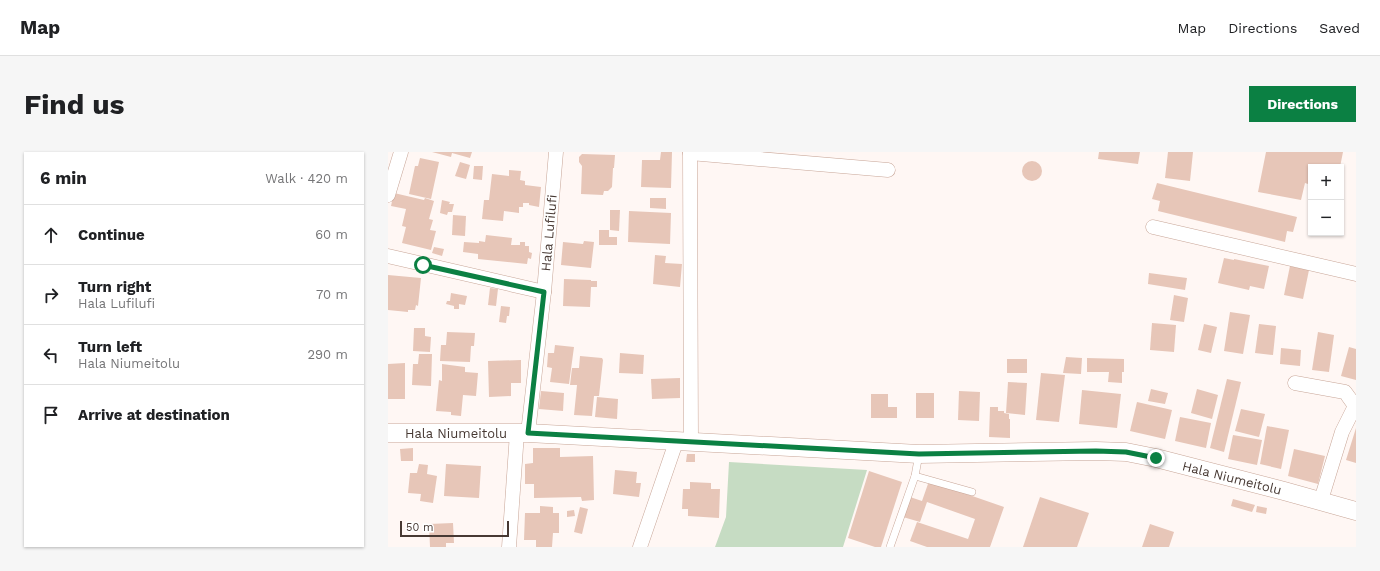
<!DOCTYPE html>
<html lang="en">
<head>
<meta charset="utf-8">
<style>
	body { margin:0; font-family:"Work Sans",sans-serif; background:#f6f6f6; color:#202124 }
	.controls { position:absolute; right:12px; top:12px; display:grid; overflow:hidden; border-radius:0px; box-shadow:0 1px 3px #0004 }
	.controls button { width:36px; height:36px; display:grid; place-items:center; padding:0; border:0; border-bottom:1px solid #e0e0e0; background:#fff; color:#202124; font:20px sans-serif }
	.scale { position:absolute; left:12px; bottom:10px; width:109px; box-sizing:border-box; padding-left:4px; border:2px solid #473933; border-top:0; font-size:11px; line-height:14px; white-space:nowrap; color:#473933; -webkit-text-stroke:3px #fff; paint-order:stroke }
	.stop { position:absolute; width:12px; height:12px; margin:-9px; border:3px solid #0b8043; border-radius:50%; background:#fff }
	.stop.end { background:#0b8043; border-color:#fff; box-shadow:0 1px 4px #0008 }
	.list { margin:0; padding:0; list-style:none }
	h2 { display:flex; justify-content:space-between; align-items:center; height:52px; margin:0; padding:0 16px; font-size:17px }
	h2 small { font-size:13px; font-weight:400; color:#757577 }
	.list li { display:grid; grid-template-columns:26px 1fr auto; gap:12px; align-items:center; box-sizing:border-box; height:60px; padding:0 16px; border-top:1px solid #e0e0e0 }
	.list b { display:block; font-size:15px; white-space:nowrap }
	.list p { margin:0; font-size:13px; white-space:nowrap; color:#757577 }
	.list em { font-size:13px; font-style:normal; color:#757577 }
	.icon { flex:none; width:22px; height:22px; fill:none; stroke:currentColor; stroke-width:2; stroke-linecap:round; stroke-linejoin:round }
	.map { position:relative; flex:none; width:968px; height:395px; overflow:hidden; border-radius:0px }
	header { display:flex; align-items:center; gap:24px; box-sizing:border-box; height:56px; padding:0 20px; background:#fff; border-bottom:1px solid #e0e0e0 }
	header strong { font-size:19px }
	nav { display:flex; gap:22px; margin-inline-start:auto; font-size:14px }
	.intro { display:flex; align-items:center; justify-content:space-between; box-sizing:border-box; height:96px; padding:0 24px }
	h1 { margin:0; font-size:28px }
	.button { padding:10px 18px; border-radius:0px; background:#0b8043; color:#fff; font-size:14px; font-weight:700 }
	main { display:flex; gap:24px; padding:0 24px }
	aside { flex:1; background:#fff; border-radius:0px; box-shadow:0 1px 3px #0004 }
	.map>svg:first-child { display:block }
	.green { fill:#c6dcc3 }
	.building { fill:#e7c6b8 }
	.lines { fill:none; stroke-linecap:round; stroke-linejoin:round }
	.service-casing { stroke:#c8a698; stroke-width:8 }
	.minor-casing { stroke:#c8a698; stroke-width:15 }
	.tertiary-casing { stroke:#c8a698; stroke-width:19 }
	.service { stroke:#fff; stroke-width:7 }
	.minor { stroke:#fff; stroke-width:14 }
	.tertiary { stroke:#fff; stroke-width:18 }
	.route { stroke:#0b8043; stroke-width:5 }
	.labels { text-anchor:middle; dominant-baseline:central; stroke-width:3; stroke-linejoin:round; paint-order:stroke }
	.street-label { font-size:13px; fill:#473933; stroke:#fff }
</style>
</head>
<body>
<header>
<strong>Map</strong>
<nav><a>Map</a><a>Directions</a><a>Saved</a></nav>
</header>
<div class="intro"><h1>Find us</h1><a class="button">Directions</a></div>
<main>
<aside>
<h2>6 min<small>Walk · 420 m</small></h2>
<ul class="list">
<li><svg class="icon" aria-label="ahead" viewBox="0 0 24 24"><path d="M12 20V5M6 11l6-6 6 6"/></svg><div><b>Continue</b></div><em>60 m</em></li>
<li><svg class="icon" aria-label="right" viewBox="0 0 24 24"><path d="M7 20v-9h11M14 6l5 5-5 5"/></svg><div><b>Turn right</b><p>Hala Lufilufi</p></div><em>70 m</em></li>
<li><svg class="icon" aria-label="left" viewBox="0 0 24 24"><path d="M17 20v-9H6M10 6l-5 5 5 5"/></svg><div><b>Turn left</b><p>Hala Niumeitolu</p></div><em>290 m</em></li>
<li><svg class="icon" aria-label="arrive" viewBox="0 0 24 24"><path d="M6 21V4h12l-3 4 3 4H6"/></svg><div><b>Arrive at destination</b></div></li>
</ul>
</aside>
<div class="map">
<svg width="968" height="395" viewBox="0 0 968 395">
	<rect width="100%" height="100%" fill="#fff7f4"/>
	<!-- green -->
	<path class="green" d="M341,310L479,318L455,395H327L338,365Z"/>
	<!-- building -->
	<g class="building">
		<path d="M44,0H84L82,6L64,1L63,5Z"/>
		<path d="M273,0H284L283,36L253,35L254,8H272Z"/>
		<path d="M711,0H752L750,12L710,7Z"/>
		<path d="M780,0H805L802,29L777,26Z"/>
		<path d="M878,0H955L952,15H923V33L917,31L913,48L870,40Z"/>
		<path d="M194,2L227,3L226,16H225L224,35L220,39H216L215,43L193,42L194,14L191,10V5Z"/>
		<path d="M32,6L51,10L43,47L21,42L27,14H30Z"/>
		<circle cx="644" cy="19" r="10"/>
		<path d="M72,10L82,13L78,27L67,24Z"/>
		<path d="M86,14H95L94,28L85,27Z"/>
		<path d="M121,18L133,19L132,28L137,29V33L153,35L151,55L141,53V51H135V55H131V61L116,59L115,69L94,67L96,48H101L104,22L121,24Z"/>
		<path d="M769,31L909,65L905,80L899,79L897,90L770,59L772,49L764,47Z"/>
		<path d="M6,41L36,48L37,46L46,49L41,67L45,68L42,78L48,79L43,98L14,91L18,75L14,74L18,57L3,54Z"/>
		<path d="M262,46H278V57L262,56Z"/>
		<path d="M54,48L62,50L61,52H66L64,60H60L59,63L52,61Z"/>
		<path d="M222,58H232L231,79L222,78Z"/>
		<path d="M241,59L283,61L282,92L240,90Z"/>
		<path d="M65,63L78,64L77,84L64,83Z"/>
		<path d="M211,78H221V85H229V93H211Z"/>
		<path d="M98,83L124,86L123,93H132V90H137V94H141V100L144,101L143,107L140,106L139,112L90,107V102L75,100L76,90L91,91V89L97,90Z"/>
		<path d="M196,89L206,90L203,116L173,113L175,90L195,92Z"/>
		<path d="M46,95L56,97L54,104L44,101Z"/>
		<path d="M267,103L278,104L277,111L294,112L292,135L265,132Z"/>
		<path d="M836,106L846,108V107L881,114L876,137L862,134L861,138L830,131Z"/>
		<path d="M902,114L921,118L915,147L896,143Z"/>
		<path d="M761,121L799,126L797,138L760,132Z"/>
		<path d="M0,123L33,126L30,154L28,153L27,158H20V160L0,158Z"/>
		<path d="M176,127L203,128V129H209V135H203L202,155L175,154Z"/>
		<path d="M102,136L110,137L108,154L100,153Z"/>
		<path d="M63,141L79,144L77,153L71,152V157H66V154L58,152L59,149H62Z"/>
		<path d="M786,143L800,146L796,170L782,168Z"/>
		<path d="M113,154L122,155L121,164H119L118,171L111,170Z"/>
		<path d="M842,160L862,163L855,202L836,199Z"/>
		<path d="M764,171L788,173L786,200L762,198Z"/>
		<path d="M816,172L829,175L823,201L810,198Z"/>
		<path d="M871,172L888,174L885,203L867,201Z"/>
		<path d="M26,176H37V184L43,185L42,200L25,199Z"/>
		<path d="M59,180L87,181L86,194H83L82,210L52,209L53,193H58Z"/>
		<path d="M930,180L946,183L941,220L924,218Z"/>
		<path d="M167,193L186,195L181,232L162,230L164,216L159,215L160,201H166Z"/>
		<path d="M961,195L968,197V228L953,224Z"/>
		<path d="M893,196L913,198L912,214L892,212Z"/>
		<path d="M232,201L256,203L255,222L231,221Z"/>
		<path d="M31,202H44L43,234L24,233L25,212H30Z"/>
		<path d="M192,204L214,206L215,208L211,244H206L204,264L186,263L189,233H182L184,216H191Z"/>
		<path d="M678,205L694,206L693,222L675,221Z"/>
		<path d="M699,206L736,207V220H734V231L720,230L721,220H699Z"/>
		<rect x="619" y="207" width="20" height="14"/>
		<path d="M133,208V231H123V244L101,245L100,209Z"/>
		<path d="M17,211V247H0V212Z"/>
		<path d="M54,212L77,215V220L90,221L88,244L75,243L73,264L63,263V260L48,259L51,228L54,229Z"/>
		<path d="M653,221L677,223L671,270L648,268Z"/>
		<path d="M292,226V246L264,247L263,227Z"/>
		<path d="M839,227L853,230L836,300L822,296Z"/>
		<path d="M620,230L639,231L637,263L618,261Z"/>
		<path d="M763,237L780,241L777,252L760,249Z"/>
		<path d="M809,237L830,243L824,267L803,261Z"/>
		<path d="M694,238L733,242L729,276L691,272Z"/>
		<path d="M153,239L176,241L175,259L151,257Z"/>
		<path d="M571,239L592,240L591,269L570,268Z"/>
		<rect x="528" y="241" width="18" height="25"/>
		<path d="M483,242H500V255H509V266H483Z"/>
		<path d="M209,245L230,247L229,267L207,265Z"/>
		<path d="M749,250L784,258L777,287L742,279Z"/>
		<path d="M602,255H610V259H616V261L621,262V267H622V286L601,285Z"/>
		<path d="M853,257L877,262L871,285L847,279Z"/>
		<path d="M792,265L823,271L818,296L787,289Z"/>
		<path d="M879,274L901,278L893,317L872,312Z"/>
		<path d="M968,276V311L958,308Z"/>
		<path d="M845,283L874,288L869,313L840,307Z"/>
		<path d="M25,296V309H13L12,297Z"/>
		<path d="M145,296H172V305L205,304L206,348L194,349L193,345L146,346V332H137V312L145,311Z"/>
		<path d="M906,297L937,304L930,332L900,324Z"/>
		<path d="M299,302H307V310H298Z"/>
		<path d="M31,312L40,313L39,322L49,324L45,351L32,349L33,342L20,341L22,321H29Z"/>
		<path d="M58,312L93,314L91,346L56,344Z"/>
		<path d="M227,318L249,320L248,331H253L251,345L225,342Z"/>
		<path d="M481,319L514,330L493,395H487L460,386Z"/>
		<path d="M541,329L616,355L602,395H539L522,389L529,370L580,387L587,367L539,350L532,370L515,365L522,345L534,349Z"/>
		<path d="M302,330L323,331V337H332L331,366L300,364V357H294L295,337H302Z"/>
		<path d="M652,345L701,361L689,395H635Z"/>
		<path d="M845,347L867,353L864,360L843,354Z"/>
		<path d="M152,354L165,355V361H171V381H165L164,395H148V388H136L137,361H152Z"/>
		<path d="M869,354L879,356L878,362L868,360Z"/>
		<path d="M192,355L200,357L194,382L186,380Z"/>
		<path d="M186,358L187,364L179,365V359Z"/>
		<path d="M65,371L66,391H58V395H42L41,372Z"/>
		<path d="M762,372L786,380L781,395H754Z"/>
	</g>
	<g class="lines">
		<!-- service casing -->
		<g class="service-casing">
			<g id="service">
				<path d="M527,324L584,340"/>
				<path d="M502,395L527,324L531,302"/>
			</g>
		</g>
		<!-- minor casing -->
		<g class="minor-casing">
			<g id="minor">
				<path d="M302,0L303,291"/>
				<path d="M302,1L500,18"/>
				<path d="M0,43L13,0"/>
				<path d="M765,75L968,122"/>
				<path d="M0,104L156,140"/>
				<path d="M907,231L957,240L967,254L954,280L933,348"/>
				<path d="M140,281L156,140L168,0"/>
				<path d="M121,395L129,281"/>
				<path d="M252,395L288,290"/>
			</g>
		</g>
		<!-- tertiary casing -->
		<g class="tertiary-casing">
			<path id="tertiary" d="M0,281H140L531,302L708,299L738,300L768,306L896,339L968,359"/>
		</g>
		<!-- service -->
		<use href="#service" class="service"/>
		<!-- minor -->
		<use href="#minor" class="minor"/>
		<!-- tertiary -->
		<use href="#tertiary" class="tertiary"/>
	</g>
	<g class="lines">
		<!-- route -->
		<path class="route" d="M35,113L156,140L140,281L531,302L708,299L738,300L768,306"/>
	</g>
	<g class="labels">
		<!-- street labels -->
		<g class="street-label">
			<text transform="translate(161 81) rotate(-85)">Hala Lufilufi</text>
			<text x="68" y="281">Hala Niumeitolu</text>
			<text transform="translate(844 326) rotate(14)">Hala Niumeitolu</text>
		</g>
	</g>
</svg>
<div class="controls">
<button>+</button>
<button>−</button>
</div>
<div class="scale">50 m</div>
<div class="stop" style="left:35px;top:113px"></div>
<div class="stop end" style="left:768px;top:306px"></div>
</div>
</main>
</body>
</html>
